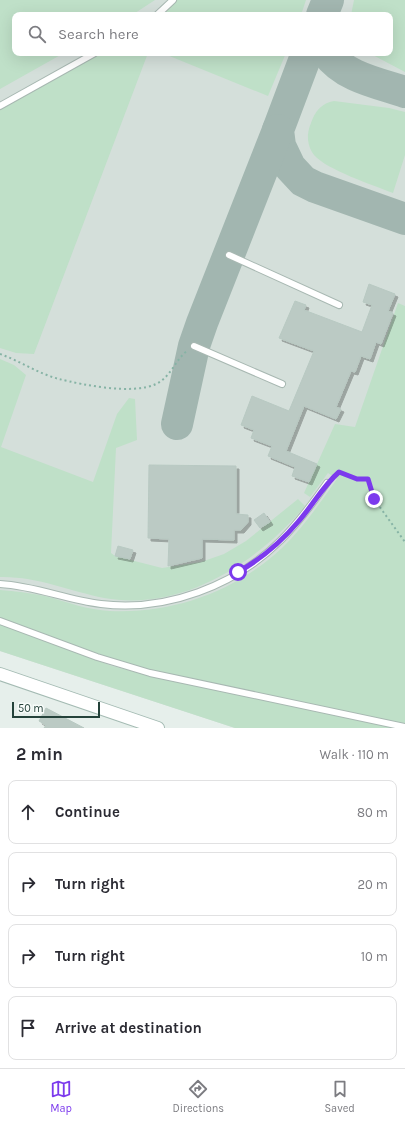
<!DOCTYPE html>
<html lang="en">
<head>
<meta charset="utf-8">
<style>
	body { margin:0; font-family:Karla,sans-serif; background:#f7f7f7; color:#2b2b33 }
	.scale { position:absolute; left:12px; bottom:10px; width:88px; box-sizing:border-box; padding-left:4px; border:2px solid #24423a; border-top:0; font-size:11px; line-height:14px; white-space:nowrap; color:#24423a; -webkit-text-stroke:3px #f7fbf9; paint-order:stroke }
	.stop { position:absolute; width:12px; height:12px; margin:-9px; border:3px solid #7c3aed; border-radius:50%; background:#fff }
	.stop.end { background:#7c3aed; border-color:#fff; box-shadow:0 1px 4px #0008 }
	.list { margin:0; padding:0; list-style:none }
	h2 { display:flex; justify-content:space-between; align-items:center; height:52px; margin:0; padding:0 16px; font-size:17px }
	h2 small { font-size:13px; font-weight:400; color:#7c7c81 }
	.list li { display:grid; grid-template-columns:26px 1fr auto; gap:12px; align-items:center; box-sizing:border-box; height:64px; margin:0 8px 8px; padding:0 8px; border:1px solid #e1e1e2; border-radius:8px }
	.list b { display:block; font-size:15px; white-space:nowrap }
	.list em { font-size:13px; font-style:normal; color:#7c7c81 }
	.icon { flex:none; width:22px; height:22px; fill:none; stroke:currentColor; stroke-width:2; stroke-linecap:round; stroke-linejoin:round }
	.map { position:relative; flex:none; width:405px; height:728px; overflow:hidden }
	.search { position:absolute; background:#fff; box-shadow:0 4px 16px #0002; left:12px; right:12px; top:12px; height:44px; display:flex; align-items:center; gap:10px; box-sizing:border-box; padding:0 14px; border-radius:8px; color:#7c7c81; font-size:15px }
	.sheet { height:340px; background:#fff }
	nav { display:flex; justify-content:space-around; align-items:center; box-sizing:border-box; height:56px; border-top:1px solid #e1e1e2; background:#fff; font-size:11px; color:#7c7c81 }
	nav a { display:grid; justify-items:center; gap:2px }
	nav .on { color:#7c3aed }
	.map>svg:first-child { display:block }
	.built { fill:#d4dfda; fill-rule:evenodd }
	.green { fill:#bfe0c8 }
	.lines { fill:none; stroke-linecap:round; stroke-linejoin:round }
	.taxiway { stroke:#a2b6b0; stroke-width:32 }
	.building { fill:#bbcac4; stroke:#b8c9c2; filter:url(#shadow) }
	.lane-casing { stroke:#a8b8b2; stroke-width:8 }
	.secondary-casing { stroke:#a4bbb3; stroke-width:14 }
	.path { stroke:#86b3a5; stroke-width:2; stroke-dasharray:2 3; stroke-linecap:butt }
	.lane { stroke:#fff; stroke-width:6 }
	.secondary { stroke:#fff; stroke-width:12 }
	.route { stroke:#7c3aed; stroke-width:5 }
</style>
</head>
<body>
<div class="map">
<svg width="405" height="728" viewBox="0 0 405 728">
	<defs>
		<filter id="shadow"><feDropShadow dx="3" dy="3" stdDeviation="0" flood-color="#0004"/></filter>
	</defs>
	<rect width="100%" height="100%" fill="#e6efeb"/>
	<!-- built -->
	<path class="built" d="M0,0H405V728H235L0,651ZM15,15H390V53H15Z"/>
	<!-- green -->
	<g class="green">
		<path d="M0,0H155L132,15H15V53H64L0,89Z"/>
		<path d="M176,0H306L301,15H159Z"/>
		<path d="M354,0H405V72L369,53H390V15H351Z"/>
		<path d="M91,53H148L34,354L16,353L0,348V103Z"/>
		<path d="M162,53H286L268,96Z"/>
		<path d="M334,101L389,108L405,112V155L393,193C373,185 327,170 314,155C307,146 306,134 311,123C315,111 322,103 334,101Z"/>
		<path d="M398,303L405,306V724L150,670L115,660L0,618V590C15,591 30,593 45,596C67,602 88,610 110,611C173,614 236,591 282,548C303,528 320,503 337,479L328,473L310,497L304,493L335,424L355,427Z"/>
		<path d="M0,359L14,365L26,375L1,447L93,482L117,414L129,398L135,399L137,440L116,448L111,553L115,556L162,568L201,562L224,554L246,541L298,499L305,506C257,563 182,612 104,598C70,591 35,576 0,577Z"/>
		<path d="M0,624L112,666L150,676L394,728H235L0,651Z"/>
	</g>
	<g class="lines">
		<!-- taxiway -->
		<g class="taxiway">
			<path d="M322,15L328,0"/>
			<path d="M307,53L278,130L280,146L290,167L303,181L315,187L405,219"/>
			<path d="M327,53C344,77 378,83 405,92"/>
			<path d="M177,424L194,346L202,323L278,130"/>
		</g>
	</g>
	<!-- building -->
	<g class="building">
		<path d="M369,284L395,294L388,311L393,313L381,344L376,342L370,359L361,356L355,372L351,371L336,407L341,409L336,419L304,406L286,451L317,464L309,482L292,476L295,467L268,456L272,446L251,438L254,430L241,425L252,396L289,411L314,351L279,338L295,301L306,305L304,310L362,332L372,305L363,302Z"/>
		<path d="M149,465L236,466V514L248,515V522L241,530H234V540L202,539V558L168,566L169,539L148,538Z"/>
		<path d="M264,513L270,522L260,528L254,520Z"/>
		<path d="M118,546L133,550L130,559L115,556Z"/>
		<path d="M46,708L84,728H44L46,725L39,721Z"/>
	</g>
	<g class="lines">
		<!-- lane casing -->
		<g class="lane-casing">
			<g id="lane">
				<path d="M157,15L173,0"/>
				<path d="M0,106L95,53"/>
				<path d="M229,255L339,305"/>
				<path d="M194,346L282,384"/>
				<path d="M0,584C36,586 66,600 101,604C166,612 235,586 281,540C299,522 313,503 327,483"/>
				<path d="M0,621L97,657L150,673L405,727"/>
			</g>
		</g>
		<!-- secondary casing -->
		<g class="secondary-casing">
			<path id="secondary" d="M0,674L158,728"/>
		</g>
		<!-- path -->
		<g class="path">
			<path d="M0,354C20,361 39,374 59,379C84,385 132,395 156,384C171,377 175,360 187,351"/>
			<path d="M333,477L339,471L357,479H368L374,499L405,542"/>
		</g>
		<!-- lane -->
		<use href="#lane" class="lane"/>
		<!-- secondary -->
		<use href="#secondary" class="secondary"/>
	</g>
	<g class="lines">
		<!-- route -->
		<path class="route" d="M238,572C261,559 281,542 298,522C313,505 323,486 339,472L357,479H368L374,499"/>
	</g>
</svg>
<div class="scale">50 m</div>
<div class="stop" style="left:238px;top:572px"></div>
<div class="stop end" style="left:374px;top:499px"></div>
<div class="search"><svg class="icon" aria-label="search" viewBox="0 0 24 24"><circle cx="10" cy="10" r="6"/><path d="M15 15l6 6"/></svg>Search here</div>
</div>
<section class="sheet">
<h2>2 min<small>Walk · 110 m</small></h2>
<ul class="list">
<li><svg class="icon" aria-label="ahead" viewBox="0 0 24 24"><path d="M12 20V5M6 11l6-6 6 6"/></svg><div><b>Continue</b></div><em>80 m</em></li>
<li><svg class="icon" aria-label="right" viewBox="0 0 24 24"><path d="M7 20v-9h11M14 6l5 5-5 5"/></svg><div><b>Turn right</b></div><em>20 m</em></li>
<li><svg class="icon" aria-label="right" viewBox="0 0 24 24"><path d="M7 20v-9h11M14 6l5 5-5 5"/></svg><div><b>Turn right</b></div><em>10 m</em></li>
<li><svg class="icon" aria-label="arrive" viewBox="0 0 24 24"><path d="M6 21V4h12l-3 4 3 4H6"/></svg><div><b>Arrive at destination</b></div></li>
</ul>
</section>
<nav>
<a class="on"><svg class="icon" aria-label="map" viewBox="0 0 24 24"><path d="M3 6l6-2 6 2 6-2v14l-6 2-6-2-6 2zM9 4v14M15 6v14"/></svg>Map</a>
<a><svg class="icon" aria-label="directions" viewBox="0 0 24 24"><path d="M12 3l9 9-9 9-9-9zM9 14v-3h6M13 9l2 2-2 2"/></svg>Directions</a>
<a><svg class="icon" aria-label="saved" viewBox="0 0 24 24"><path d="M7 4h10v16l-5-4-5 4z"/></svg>Saved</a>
</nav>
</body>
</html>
